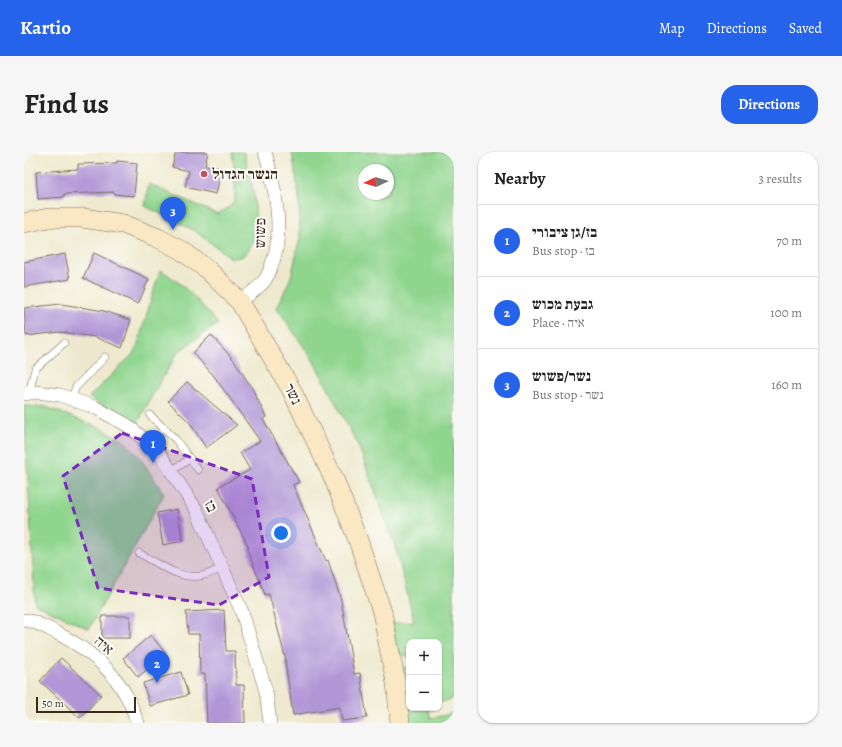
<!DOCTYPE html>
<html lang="en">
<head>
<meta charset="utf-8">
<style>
	body { margin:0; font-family:Alegreya,"Frank Ruhl Libre",serif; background:#f6f6f6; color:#222 }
	.controls { position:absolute; right:12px; bottom:12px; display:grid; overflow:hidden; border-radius:8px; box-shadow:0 1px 3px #0004 }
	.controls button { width:36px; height:36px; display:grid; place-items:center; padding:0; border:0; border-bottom:1px solid #e0e0e0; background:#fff; color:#222; font:20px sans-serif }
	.compass { position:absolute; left:334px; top:12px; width:36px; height:36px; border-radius:50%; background:#fff; box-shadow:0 1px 3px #0004; rotate:266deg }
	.scale { position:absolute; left:12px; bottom:10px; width:100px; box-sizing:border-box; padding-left:4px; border:2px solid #3b2a1e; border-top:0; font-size:11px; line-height:14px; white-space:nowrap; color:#3b2a1e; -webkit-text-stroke:3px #fdfcf7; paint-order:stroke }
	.you { position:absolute; left:257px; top:381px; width:14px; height:14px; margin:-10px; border:3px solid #fff; border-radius:50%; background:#1a73e8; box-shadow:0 0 0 6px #1a73e833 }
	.badge { display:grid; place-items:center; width:26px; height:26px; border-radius:50%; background:#2563eb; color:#fff; font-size:13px; font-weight:700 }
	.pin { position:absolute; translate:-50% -33px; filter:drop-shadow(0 1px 2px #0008) }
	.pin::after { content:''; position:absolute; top:21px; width:14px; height:12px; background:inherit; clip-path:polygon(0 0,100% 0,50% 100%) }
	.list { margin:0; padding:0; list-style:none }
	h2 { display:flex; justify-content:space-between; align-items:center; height:52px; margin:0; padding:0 16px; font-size:17px }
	h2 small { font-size:13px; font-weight:400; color:#767676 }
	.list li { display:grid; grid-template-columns:26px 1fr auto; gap:12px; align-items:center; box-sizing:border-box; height:72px; padding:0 16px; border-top:1px solid #e0e0e0 }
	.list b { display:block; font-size:15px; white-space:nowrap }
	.list p { margin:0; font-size:13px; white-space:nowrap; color:#767676 }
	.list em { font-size:13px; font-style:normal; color:#767676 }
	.map { position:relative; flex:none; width:430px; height:571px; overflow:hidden; border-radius:16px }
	header { display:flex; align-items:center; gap:24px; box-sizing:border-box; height:56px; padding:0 20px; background:#2563eb; color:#fff }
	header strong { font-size:19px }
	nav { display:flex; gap:22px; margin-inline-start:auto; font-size:14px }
	.intro { display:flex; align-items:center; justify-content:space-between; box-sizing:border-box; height:96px; padding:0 24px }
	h1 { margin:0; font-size:28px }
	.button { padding:10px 18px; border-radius:16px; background:#2563eb; color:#fff; font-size:14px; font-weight:700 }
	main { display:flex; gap:24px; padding:0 24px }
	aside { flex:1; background:#fff; border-radius:16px; box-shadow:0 1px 3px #0004 }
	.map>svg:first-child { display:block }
	.green { fill:#8fd58e; stroke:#658056; fill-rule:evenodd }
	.building { fill:#b196d7 }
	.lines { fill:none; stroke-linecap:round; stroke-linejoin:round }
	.lane-casing { stroke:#7a6d5c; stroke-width:8 }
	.street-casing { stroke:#7a6d5c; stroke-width:14 }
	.secondary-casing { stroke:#7a6d5c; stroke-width:20 }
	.lane { stroke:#fff; stroke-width:7 }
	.street { stroke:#fff; stroke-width:13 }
	.secondary { stroke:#fae7c3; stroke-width:19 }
	.marked { fill:#7b2cbf; fill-opacity:0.2; stroke:#7b2cbf; stroke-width:3; stroke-dasharray:8 5; stroke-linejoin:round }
	.poi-dot { fill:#d1495b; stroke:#fdfcf7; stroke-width:1.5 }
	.labels { text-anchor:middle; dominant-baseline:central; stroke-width:4; stroke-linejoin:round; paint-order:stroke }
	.poi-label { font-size:15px; font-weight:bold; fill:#3b2a1e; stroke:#fdfcf7; text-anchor:start }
	.street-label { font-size:15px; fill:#3b2a1e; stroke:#fdfcf7 }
</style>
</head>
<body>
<header>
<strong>Kartio</strong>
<nav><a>Map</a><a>Directions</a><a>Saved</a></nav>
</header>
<div class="intro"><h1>Find us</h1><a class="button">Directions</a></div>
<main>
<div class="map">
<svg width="430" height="571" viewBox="0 0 430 571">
	<rect width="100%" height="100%" fill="#fdfcf7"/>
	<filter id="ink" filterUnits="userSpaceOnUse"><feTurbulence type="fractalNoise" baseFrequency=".025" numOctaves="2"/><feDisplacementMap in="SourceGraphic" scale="8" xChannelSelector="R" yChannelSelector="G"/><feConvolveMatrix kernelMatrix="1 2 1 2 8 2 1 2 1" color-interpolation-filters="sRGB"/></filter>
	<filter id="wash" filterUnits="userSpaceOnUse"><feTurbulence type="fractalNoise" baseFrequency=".012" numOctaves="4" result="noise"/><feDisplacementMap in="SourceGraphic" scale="16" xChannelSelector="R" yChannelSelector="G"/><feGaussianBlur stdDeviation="0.9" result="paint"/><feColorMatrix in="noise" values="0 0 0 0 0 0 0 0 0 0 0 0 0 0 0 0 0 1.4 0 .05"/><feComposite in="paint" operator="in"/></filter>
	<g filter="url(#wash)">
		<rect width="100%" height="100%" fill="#eee9ce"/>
		<!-- green -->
		<g class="green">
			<path d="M208,0H220L230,42L232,75L231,88L222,101L217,105L207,106L171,79L121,54L125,32L193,62C198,59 206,56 209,51C214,42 209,11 208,0Z"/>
			<path d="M268,0H430V546L415,551V490H385V505L368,499L367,471L390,469L372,397L335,295L289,208L253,156L267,125L276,86L275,44ZM340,18H364V42H340Z"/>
			<path d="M136,118C160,131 177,152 194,172L155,199L130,240L110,278L65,245L109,202L113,195Z"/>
			<path d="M0,254L22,255L79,277L100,289L117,307L140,342L65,477L11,452Z"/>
			<path d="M385,514V556H404L407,566L430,561V571H378L374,517Z"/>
		</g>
		<g id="blocks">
			<!-- building -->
			<g class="building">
				<path d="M152,0H184L181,13L198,17L192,42L161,35L165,19L148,15Z"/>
				<path d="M93,9L113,11L110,44L90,42V40L40,42V45L14,47L12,20L54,17V12L93,11Z"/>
				<path d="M70,101L125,127L114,152L59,126Z"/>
				<path d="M41,102L46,127L0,135V110Z"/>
				<path d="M37,152L80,159L107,168L98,196L71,185L36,180L2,184L0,156Z"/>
				<path d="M187,183L210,208L229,238L242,265L239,267L275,330L269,333L302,409L304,408L317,448L330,522L336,521L343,566L318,569L316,555L269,563L261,509H262L245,442L241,443L223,397L225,396L194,335L226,318L216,301L236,289L190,224L169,201Z"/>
				<path d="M163,230L213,273L182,296L166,271L144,249Z"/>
				<path d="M153,357L159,389L139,393L133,361Z"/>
				<path d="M200,458L202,499H211L212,533H220L221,571H183L181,522H176L175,482H164L162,460Z"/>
				<rect x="78" y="464" width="28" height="22"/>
				<path d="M127,483L142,502L114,525L99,506Z"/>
				<path d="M37,506L77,543L56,566L16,529Z"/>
				<path d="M157,520L164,543L126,554L119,531Z"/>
			</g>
		</g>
	</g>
	<g filter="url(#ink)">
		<use href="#blocks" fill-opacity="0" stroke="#7a6d5c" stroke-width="1"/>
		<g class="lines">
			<!-- lane casing -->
			<g class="lane-casing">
				<g id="lane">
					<path d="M5,241L11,217L40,191"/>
					<path d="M47,247L52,235L81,205"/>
					<path d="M126,263L152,288L174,318"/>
					<path d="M147,319L166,307"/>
					<path d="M115,401C134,411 157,430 181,423C187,421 193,418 198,416"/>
				</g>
			</g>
			<!-- street casing -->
			<g class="street-casing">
				<g id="street">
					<path d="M216,150C224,143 235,136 241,128C243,125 245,120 246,117C262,83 251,34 241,0"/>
					<path d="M0,242L13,240L36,243L70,255L103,273L133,298L172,357L218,460L242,539L246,571"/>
					<path d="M0,468C11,469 22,475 31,480C61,495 88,516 103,545C108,553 110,563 114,571"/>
				</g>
			</g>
			<!-- secondary casing -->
			<g class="secondary-casing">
				<path id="secondary" d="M0,71L24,66H59L99,72L134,86L157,98L183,117L216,150L267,237L310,327L335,391L358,460L372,531L376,571"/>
			</g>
			<!-- lane -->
			<use href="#lane" class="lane"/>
			<!-- street -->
			<use href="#street" class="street"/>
			<!-- secondary -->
			<use href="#secondary" class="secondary"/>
		</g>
	</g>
	<!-- marked area -->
	<path class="marked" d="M98,281L228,327L245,425L195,453L74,436L39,324Z"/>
	<!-- markers -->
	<circle class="poi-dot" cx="180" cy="22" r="4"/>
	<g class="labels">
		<!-- poi labels -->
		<g class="poi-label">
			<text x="188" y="22">הנשר הגדול</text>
		</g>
		<!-- street labels -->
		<g class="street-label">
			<text transform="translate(236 81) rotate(-89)">פשוש</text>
			<text transform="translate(269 242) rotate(63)">נשר</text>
			<text transform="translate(187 354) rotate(63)">בז</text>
			<text transform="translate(80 493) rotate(40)">איה</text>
		</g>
	</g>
</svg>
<div class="controls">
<button>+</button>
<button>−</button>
</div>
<svg class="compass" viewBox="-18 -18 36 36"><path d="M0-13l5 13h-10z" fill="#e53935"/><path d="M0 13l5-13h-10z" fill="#767676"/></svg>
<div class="scale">50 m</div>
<div class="you"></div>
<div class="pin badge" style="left:129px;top:311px">1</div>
<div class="pin badge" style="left:133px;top:531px">2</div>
<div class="pin badge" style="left:149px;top:78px">3</div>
</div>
<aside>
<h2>Nearby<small>3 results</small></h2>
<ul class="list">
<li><span class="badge">1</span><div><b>בז/גן ציבורי</b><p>Bus stop · בז</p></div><em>70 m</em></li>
<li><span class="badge">2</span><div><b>גבעת מכוש</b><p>Place · איה</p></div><em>100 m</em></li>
<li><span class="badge">3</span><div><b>נשר/פשוש</b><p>Bus stop · נשר</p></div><em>160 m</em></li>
</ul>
</aside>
</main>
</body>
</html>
